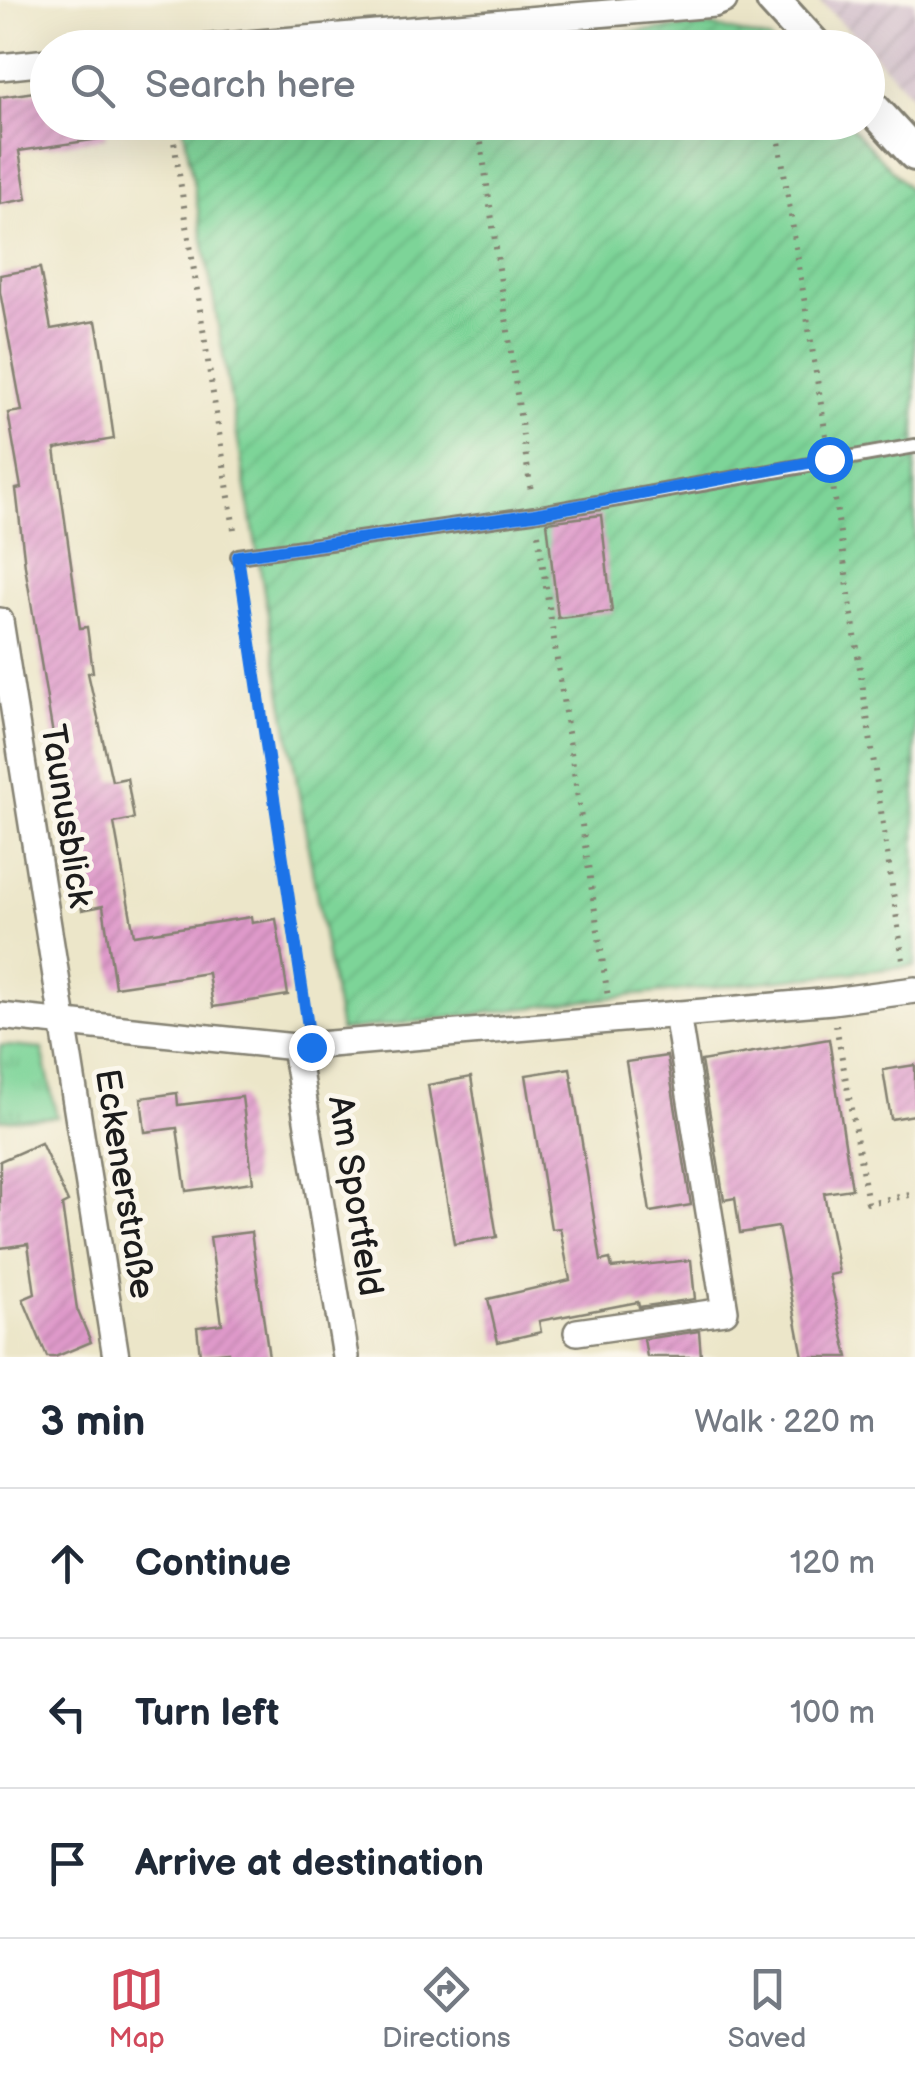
<!DOCTYPE html>
<html lang="en">
<head>
<meta charset="utf-8">
<style>
	body { margin:0; font-family:"Balsamiq Sans",sans-serif; background:#f2f2f3; color:#1f2937 }
	.stop { position:absolute; width:30px; height:30px; margin:-22px; border:8px solid #1a73e8; border-radius:50%; background:#fff }
	.stop.end { background:#1a73e8; border-color:#fff; box-shadow:0 2px 10px #0008 }
	.list { margin:0; padding:0; list-style:none }
	h2 { display:flex; justify-content:space-between; align-items:center; height:130px; margin:0; padding:0 40px; font-size:42px }
	h2 small { font-size:32px; font-weight:400; color:#747a83 }
	.list li { display:grid; grid-template-columns:65px 1fr auto; gap:30px; align-items:center; box-sizing:border-box; height:150px; padding:0 40px; border-top:2px solid #e0e1e3 }
	.list b { display:block; font-size:38px; white-space:nowrap }
	.list em { font-size:32px; font-style:normal; color:#747a83 }
	.icon { flex:none; width:55px; height:55px; fill:none; stroke:currentColor; stroke-width:2; stroke-linecap:round; stroke-linejoin:round }
	.map { position:relative; flex:none; width:915px; height:1357px; overflow:hidden }
	.search { position:absolute; background:#fff; box-shadow:0 10px 40px #0002; left:30px; right:30px; top:30px; height:110px; display:flex; align-items:center; gap:25px; box-sizing:border-box; padding:0 35px; border-radius:55px; color:#747a83; font-size:38px }
	.sheet { height:580px; background:#fff }
	nav { display:flex; justify-content:space-around; align-items:center; box-sizing:border-box; height:140px; border-top:2px solid #e0e1e3; background:#fff; font-size:28px; color:#747a83 }
	nav a { display:grid; justify-items:center; gap:5px }
	nav .on { color:#d1495b }
	.map>svg:first-child { display:block }
	.industrial { fill:url(#industrial-furrows) }
	.park { fill:url(#park-tufts); stroke:#4c785a; stroke-width:2.5 }
	.garden { fill:url(#garden-furrows); stroke:#4c785a; stroke-width:2.5 }
	.building { fill:url(#building-hatch) }
	.lines { fill:none; stroke-linecap:round; stroke-linejoin:round }
	.service-casing { stroke:#848172; stroke-width:18 }
	.minor-casing { stroke:#848172; stroke-width:30 }
	.tertiary-casing { stroke:#848172; stroke-width:38 }
	.path { stroke:#848172; stroke-width:6; stroke-dasharray:2.5 8; stroke-linecap:butt }
	.service { stroke:#fff; stroke-width:12 }
	.minor { stroke:#fff; stroke-width:25 }
	.tertiary { stroke:#fff; stroke-width:32 }
	.route { stroke:#1a73e8; stroke-width:12 }
	.labels { text-anchor:middle; dominant-baseline:central; stroke-width:10; stroke-linejoin:round; paint-order:stroke }
	.street-label { font-size:35px; fill:#1c1c1c; stroke:#fbf7ec }
</style>
</head>
<body>
<div class="map">
<svg width="915" height="1357" viewBox="0 0 915 1357">
	<defs>
		<pattern id="industrial-furrows" width="10" height="10" patternUnits="userSpaceOnUse" patternTransform="scale(2.5)"><rect width="10" height="10" fill="#d1bdca"/><path d="M-1 1l2-2M0 10L10 0M9 11l2-2" fill="none" stroke="#b3a2ad"/></pattern>
		<pattern id="park-tufts" width="24" height="20" patternUnits="userSpaceOnUse" patternTransform="scale(2.5)"><rect width="24" height="20" fill="#7dd498"/><path d="M3 7l-1-3M5 7V3M7 7l1-3M15 17l-1-3M17 17v-4M19 17l1-3" fill="none" stroke="#6bb582"/></pattern>
		<pattern id="garden-furrows" width="10" height="10" patternUnits="userSpaceOnUse" patternTransform="scale(2.5)"><rect width="10" height="10" fill="#7dd498"/><path d="M-1 1l2-2M0 10L10 0M9 11l2-2" fill="none" stroke="#6bb582"/></pattern>
		<pattern id="building-hatch" width="6" height="6" patternUnits="userSpaceOnUse" patternTransform="scale(2.5)"><rect width="6" height="6" fill="#df9aca"/><path d="M-1 1l2-2M0 6l6-6M5 7l2-2" fill="none" stroke="#bf84ad"/></pattern>
	</defs>
	<rect width="100%" height="100%" fill="#fbf7ec"/>
	<filter id="ink" filterUnits="userSpaceOnUse"><feTurbulence type="fractalNoise" baseFrequency=".01" numOctaves="2"/><feDisplacementMap in="SourceGraphic" scale="20" xChannelSelector="R" yChannelSelector="G"/><feConvolveMatrix kernelMatrix="1 2 1 2 8 2 1 2 1" color-interpolation-filters="sRGB"/></filter>
	<filter id="wash" filterUnits="userSpaceOnUse"><feTurbulence type="fractalNoise" baseFrequency=".0048" numOctaves="4" result="noise"/><feDisplacementMap in="SourceGraphic" scale="40" xChannelSelector="R" yChannelSelector="G"/><feGaussianBlur stdDeviation="2.25" result="paint"/><feColorMatrix in="noise" values="0 0 0 0 0 0 0 0 0 0 0 0 0 0 0 0 0 1.4 0 .05"/><feComposite in="paint" operator="in"/></filter>
	<g filter="url(#wash)">
		<rect width="100%" height="100%" fill="#ece6c9"/>
		<!-- industrial -->
		<path class="industrial" d="M818,0H915V100L868,48Z"/>
		<!-- park -->
		<path class="park" d="M0,1045L42,1049L57,1117L0,1120Z"/>
		<!-- garden -->
		<g class="garden">
			<path d="M711,26L770,40L776,47H419Z"/>
			<path d="M183,123H847L915,195V966L608,998L340,1031Z"/>
		</g>
		<g id="blocks">
			<!-- building -->
			<g class="building">
				<path d="M48,90V122H105L106,138L19,151L27,199L0,204V97Z"/>
				<path d="M40,268L51,329L96,321L103,361L114,439L55,449L80,628L87,627L93,672L88,673L112,781L127,778L134,819L114,823L134,935L251,917L252,923L276,919L288,995L213,1007L208,973L115,987L103,906L82,910L25,566L16,489L21,488L8,413L22,411L0,292V275Z"/>
				<path d="M601,515L612,612L558,618L547,522Z"/>
				<path d="M829,1039L852,1189L824,1193L839,1273L829,1275L848,1357H803L778,1227L740,1233L735,1198L724,1200L701,1061Z"/>
				<path d="M667,1056L691,1205L650,1212L626,1062Z"/>
				<path d="M915,1065V1115L891,1119L883,1070Z"/>
				<path d="M570,1068L601,1261L610,1259L612,1268L691,1260L695,1299L639,1307L638,1302L539,1321L541,1332L498,1342L488,1299L570,1280L560,1228L551,1229L526,1075Z"/>
				<path d="M471,1077L497,1237L454,1244L428,1085Z"/>
				<path d="M177,1093L178,1105L242,1097L253,1182L186,1191L177,1128L145,1132L141,1098Z"/>
				<path d="M41,1143L68,1202L62,1205L77,1309L91,1342L55,1357H47L23,1299L35,1294L28,1244L0,1248V1161Z"/>
				<path d="M251,1232L269,1357H228V1352L200,1355L197,1327L222,1324L210,1237Z"/>
				<path d="M699,1331L701,1357H647L644,1339Z"/>
			</g>
		</g>
	</g>
	<g filter="url(#ink)">
		<use href="#blocks" fill-opacity="0" stroke="#848172" stroke-width="2.5"/>
		<g class="lines">
			<!-- service casing -->
			<g class="service-casing">
				<path id="service" d="M238,556L534,514L915,446"/>
			</g>
			<!-- minor casing -->
			<g class="minor-casing">
				<g id="minor">
					<path d="M200,48L714,4L724,0"/>
					<path d="M0,67L48,62"/>
					<path d="M0,621L116,1357"/>
					<path d="M0,1016L295,1047L832,1001L915,990"/>
					<path d="M295,1047L346,1357"/>
					<path d="M577,1332L725,1311L677,1014"/>
				</g>
			</g>
			<!-- tertiary casing -->
			<g class="tertiary-casing">
				<g id="tertiary">
					<path d="M773,0L817,48"/>
					<path d="M868,103L915,154"/>
				</g>
			</g>
			<!-- path -->
			<g class="path">
				<path d="M158,35L160,48"/>
				<path d="M171,122L235,536"/>
				<path d="M478,122L531,492"/>
				<path d="M776,122L827,442"/>
				<path d="M832,479L904,967"/>
				<path d="M538,534L608,997"/>
				<path d="M240,573L307,1021"/>
				<path d="M836,1025L868,1203L915,1194"/>
			</g>
			<!-- service -->
			<use href="#service" class="service"/>
			<!-- minor -->
			<use href="#minor" class="minor"/>
			<!-- tertiary -->
			<use href="#tertiary" class="tertiary"/>
		</g>
	</g>
	<g class="lines" filter="url(#ink)">
		<!-- route -->
		<path class="route" d="M311,1047L238,556L534,514L829,459"/>
	</g>
	<g class="labels">
		<!-- street labels -->
		<g class="street-label">
			<text transform="translate(66 816) rotate(81)">Taunusblick</text>
			<text transform="translate(124 1184) rotate(81)">Eckenerstraße</text>
			<text transform="translate(355 1196) rotate(81)">Am Sportfeld</text>
		</g>
	</g>
</svg>
<div class="stop" style="left:829px;top:459px"></div>
<div class="stop end" style="left:311px;top:1047px"></div>
<div class="search"><svg class="icon" aria-label="search" viewBox="0 0 24 24"><circle cx="10" cy="10" r="6"/><path d="M15 15l6 6"/></svg>Search here</div>
</div>
<section class="sheet">
<h2>3 min<small>Walk · 220 m</small></h2>
<ul class="list">
<li><svg class="icon" aria-label="ahead" viewBox="0 0 24 24"><path d="M12 20V5M6 11l6-6 6 6"/></svg><div><b>Continue</b></div><em>120 m</em></li>
<li><svg class="icon" aria-label="left" viewBox="0 0 24 24"><path d="M17 20v-9H6M10 6l-5 5 5 5"/></svg><div><b>Turn left</b></div><em>100 m</em></li>
<li><svg class="icon" aria-label="arrive" viewBox="0 0 24 24"><path d="M6 21V4h12l-3 4 3 4H6"/></svg><div><b>Arrive at destination</b></div></li>
</ul>
</section>
<nav>
<a class="on"><svg class="icon" aria-label="map" viewBox="0 0 24 24"><path d="M3 6l6-2 6 2 6-2v14l-6 2-6-2-6 2zM9 4v14M15 6v14"/></svg>Map</a>
<a><svg class="icon" aria-label="directions" viewBox="0 0 24 24"><path d="M12 3l9 9-9 9-9-9zM9 14v-3h6M13 9l2 2-2 2"/></svg>Directions</a>
<a><svg class="icon" aria-label="saved" viewBox="0 0 24 24"><path d="M7 4h10v16l-5-4-5 4z"/></svg>Saved</a>
</nav>
</body>
</html>
